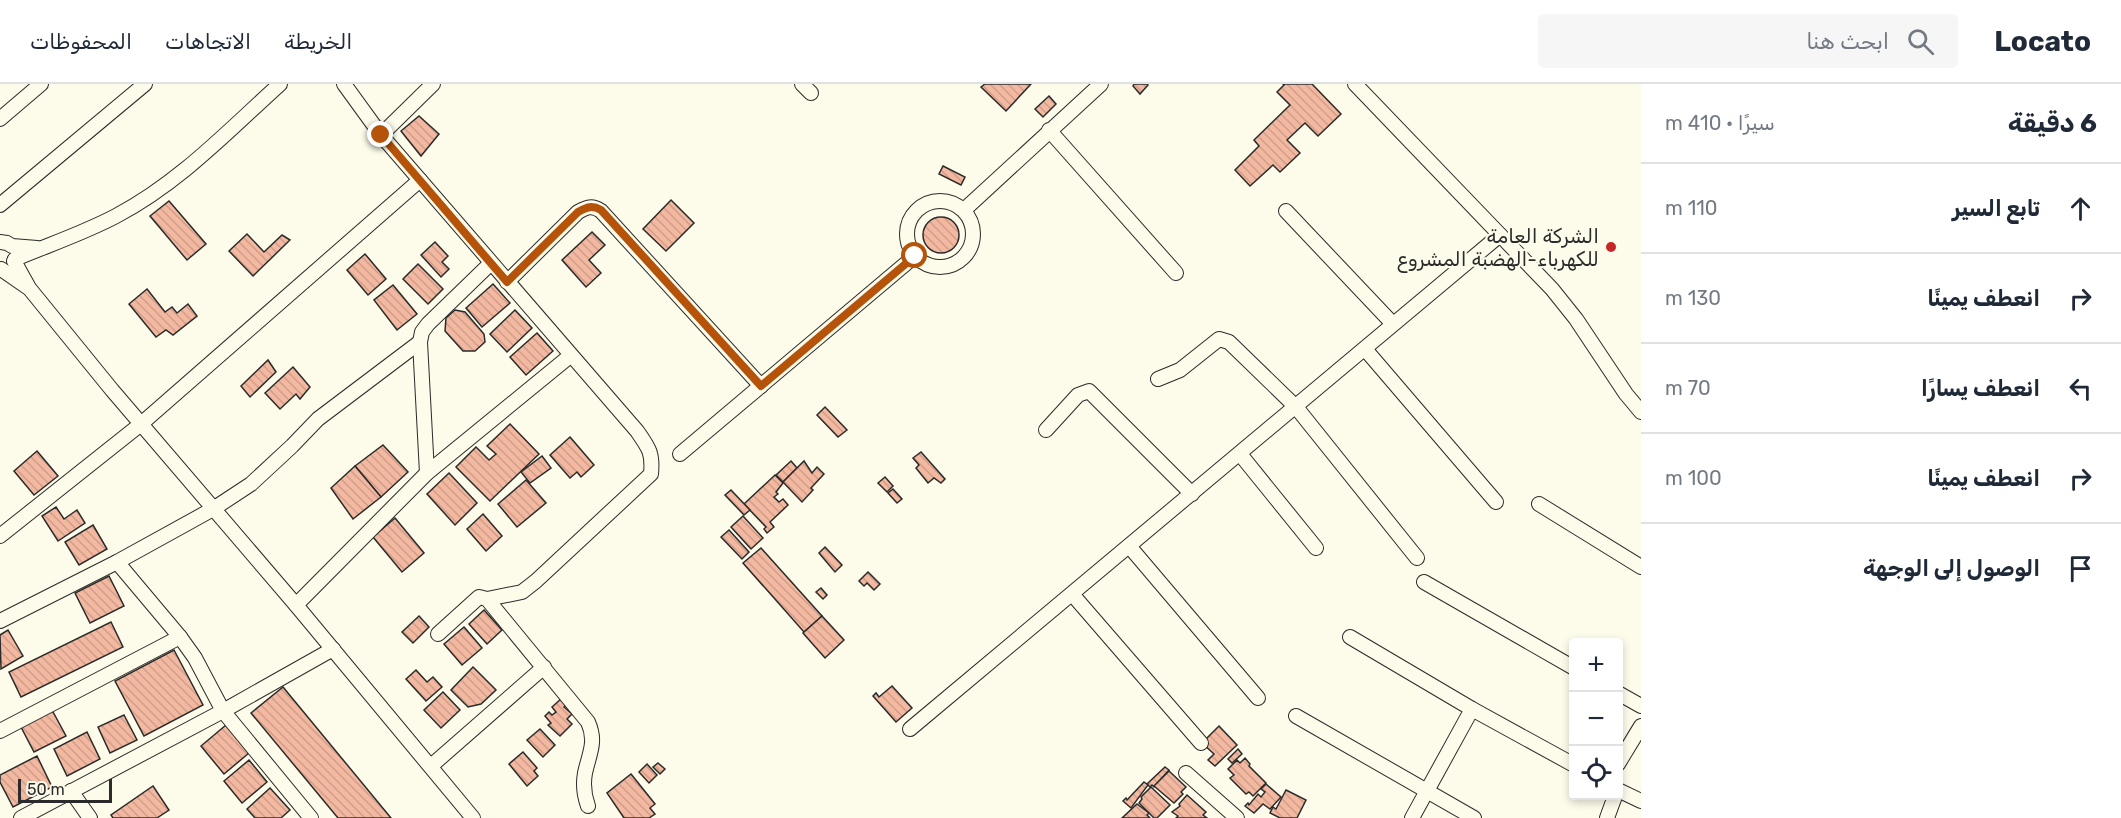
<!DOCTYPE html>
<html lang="ar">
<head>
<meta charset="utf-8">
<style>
	body { margin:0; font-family:Rubik,"Noto Sans Arabic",sans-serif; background:#f6f6f7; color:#1f2937; direction:rtl }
	.controls { position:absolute; right:18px; bottom:18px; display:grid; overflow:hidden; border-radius:6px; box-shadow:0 3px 9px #0003 }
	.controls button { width:54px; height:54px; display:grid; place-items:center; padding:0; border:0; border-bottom:2px solid #e0e1e3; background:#fff; color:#1f2937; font:30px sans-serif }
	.scale { position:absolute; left:18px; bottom:15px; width:94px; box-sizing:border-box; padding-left:6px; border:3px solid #2b2b2b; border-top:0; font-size:16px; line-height:21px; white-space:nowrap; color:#2b2b2b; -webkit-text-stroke:4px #fdfbea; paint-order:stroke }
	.stop { position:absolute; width:18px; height:18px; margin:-14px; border:4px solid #b45309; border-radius:50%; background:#fff }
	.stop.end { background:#b45309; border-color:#fff; box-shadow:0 2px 6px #0008 }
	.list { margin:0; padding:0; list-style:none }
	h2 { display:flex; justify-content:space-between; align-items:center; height:78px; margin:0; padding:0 24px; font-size:26px }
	h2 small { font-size:20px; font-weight:400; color:#747a83 }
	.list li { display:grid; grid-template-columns:39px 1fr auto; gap:18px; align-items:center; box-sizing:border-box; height:90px; padding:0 24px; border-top:2px solid #e0e1e3 }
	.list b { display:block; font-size:22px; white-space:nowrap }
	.list em { font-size:20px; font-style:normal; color:#747a83 }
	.icon { flex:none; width:33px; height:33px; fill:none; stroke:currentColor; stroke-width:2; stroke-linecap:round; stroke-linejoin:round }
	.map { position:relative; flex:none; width:1641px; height:734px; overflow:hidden; direction:ltr }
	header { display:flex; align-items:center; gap:36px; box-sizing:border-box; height:84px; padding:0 30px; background:#fff; border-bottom:2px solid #e0e1e3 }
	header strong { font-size:28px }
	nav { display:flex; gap:33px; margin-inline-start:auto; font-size:21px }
	.search { width:420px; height:54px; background:#f6f6f7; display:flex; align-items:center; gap:15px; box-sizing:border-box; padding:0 21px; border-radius:6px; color:#747a83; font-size:22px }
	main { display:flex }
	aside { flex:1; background:#fff }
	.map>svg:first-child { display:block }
	.building { fill:url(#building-back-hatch); stroke:#2b2b2b; stroke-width:1.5 }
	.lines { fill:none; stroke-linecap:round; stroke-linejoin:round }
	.minor-casing { stroke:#2b2b2b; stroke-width:16 }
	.minor { stroke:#fdfbea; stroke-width:14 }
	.route { stroke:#b45309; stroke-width:8 }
	.poi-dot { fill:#c62828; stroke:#fdfbea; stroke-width:2 }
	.labels { text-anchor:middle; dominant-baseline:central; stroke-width:4.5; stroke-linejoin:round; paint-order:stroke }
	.poi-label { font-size:20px; fill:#2b2b2b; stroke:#fdfbea; text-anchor:end }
</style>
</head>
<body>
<header>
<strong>Locato</strong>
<div class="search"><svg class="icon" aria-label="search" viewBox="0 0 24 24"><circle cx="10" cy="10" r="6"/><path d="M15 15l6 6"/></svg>ابحث هنا</div>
<nav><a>الخريطة</a><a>الاتجاهات</a><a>المحفوظات</a></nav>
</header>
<main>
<aside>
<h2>6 دقيقة<small>سيرًا · 410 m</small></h2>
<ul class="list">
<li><svg class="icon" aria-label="ahead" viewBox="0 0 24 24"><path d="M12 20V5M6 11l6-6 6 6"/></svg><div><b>تابع السير</b></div><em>110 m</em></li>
<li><svg class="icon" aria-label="right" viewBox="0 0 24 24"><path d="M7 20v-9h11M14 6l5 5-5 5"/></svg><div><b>انعطف يمينًا</b></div><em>130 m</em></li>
<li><svg class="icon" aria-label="left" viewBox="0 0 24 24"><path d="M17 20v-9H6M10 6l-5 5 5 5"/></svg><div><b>انعطف يسارًا</b></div><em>70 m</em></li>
<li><svg class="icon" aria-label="right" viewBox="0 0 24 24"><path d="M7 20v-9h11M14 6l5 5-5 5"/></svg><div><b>انعطف يمينًا</b></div><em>100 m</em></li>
<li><svg class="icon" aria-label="arrive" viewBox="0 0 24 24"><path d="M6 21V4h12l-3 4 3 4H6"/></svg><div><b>الوصول إلى الوجهة</b></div></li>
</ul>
</aside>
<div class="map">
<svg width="1641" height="734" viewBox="0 0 1641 734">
	<defs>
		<pattern id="building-back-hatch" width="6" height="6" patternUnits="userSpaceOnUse" patternTransform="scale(1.5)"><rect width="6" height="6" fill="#f2b8a0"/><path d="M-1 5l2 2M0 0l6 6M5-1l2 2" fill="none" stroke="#d09e8a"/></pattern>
	</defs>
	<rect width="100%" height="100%" fill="#fdfbea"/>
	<!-- building -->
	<g class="building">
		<path d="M985,0H1031L1006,27L981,3Z"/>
		<path d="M1134,0H1147L1148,1L1140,10L1133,2Z"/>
		<path d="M1283,0H1312L1341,30L1318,52L1305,39L1287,56L1300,69L1280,88L1273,81L1250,102L1235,86L1259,62L1254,56L1290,21L1277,8L1284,1Z"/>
		<path d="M1049,12L1056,20L1043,33L1035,25Z"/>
		<path d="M419,32L439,50L421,72L401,47Z"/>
		<path d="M943,82L965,93L961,101L939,90Z"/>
		<path d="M671,116L694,139L666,167L643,145Z"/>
		<path d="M169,117L206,160L187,176L150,132Z"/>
		<circle cx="941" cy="151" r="18"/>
		<path d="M592,148L605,161L589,176L601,189L586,203L562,176Z"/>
		<path d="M247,150L264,168L282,151L290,156L253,192L229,167Z"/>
		<path d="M435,158L448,172L442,178L449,185L441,193L421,171Z"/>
		<path d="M365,170L386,195L368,211L347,186Z"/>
		<path d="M418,180L443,205L428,220L403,195Z"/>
		<path d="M493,200L510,219L482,243L466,224Z"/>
		<path d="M393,201L417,230L397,246L374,216Z"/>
		<path d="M147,205L165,228L172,223L177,229L188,220L197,232L173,251L166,246L156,253L129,220Z"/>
		<path d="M455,226L465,228L484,250L485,258L475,267H463L445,247L446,234Z"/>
		<path d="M515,226L532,244L507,268L490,250Z"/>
		<path d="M537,249L553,267L526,291L510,273Z"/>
		<path d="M268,276L276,288L250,313L241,302Z"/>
		<path d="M293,283L310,303L300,315L296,310L280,325L265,309Z"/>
		<path d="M825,323L847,346L838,353L817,331Z"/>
		<path d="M510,340L539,370L490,417L456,383L476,363L489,376L496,370L487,362Z"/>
		<path d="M570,353L594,381L581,393L577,388L570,394L550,371Z"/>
		<path d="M383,361L408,388L381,413L355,382Z"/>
		<path d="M37,367L58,392L34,411L14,387Z"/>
		<path d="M921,368L945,395L941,399L934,394L928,399L916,384L919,381L913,374Z"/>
		<path d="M542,372L551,384L530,399L521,388Z"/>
		<path d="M791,377L797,384L783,398L776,391Z"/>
		<path d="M804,377L812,389L817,383L824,390L811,404L813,406L802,418L783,398Z"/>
		<path d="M355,382L381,413L353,435L331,404Z"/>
		<path d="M449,389L477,419L455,441L427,410Z"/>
		<path d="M775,391L783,399L776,408L778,410L774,413L779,418L783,415L788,421L770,438L774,443L767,449L764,445L766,443L744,420Z"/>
		<path d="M885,393L893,402L887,408L878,399Z"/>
		<path d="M526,396L546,419L517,443L498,420Z"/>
		<path d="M893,405L902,415L897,419L888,409Z"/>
		<path d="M731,406L750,426L744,431L725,411Z"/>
		<path d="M56,423L64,435L77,426L85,439L58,457L42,432Z"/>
		<path d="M483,430L502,452L486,467L467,445Z"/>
		<path d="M743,432L763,454L751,465L731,443Z"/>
		<path d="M395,434L424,469L402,488L373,453Z"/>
		<path d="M93,441L107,465L79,481L65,458Z"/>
		<path d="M729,446L749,468L742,475L721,453Z"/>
		<path d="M825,463L842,481L835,488L819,469Z"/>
		<path d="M761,464L822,532L804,548L743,479Z"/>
		<path d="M868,488L880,500L874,506L867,499L864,502L859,497Z"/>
		<path d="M109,492L124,522L90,539L75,509Z"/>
		<path d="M821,504L827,511L823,515L816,508Z"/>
		<path d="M484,526L502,546L487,560L469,540Z"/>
		<path d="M419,532L429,543L413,559L402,548Z"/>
		<path d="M822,532L844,556L825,574L803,549Z"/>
		<path d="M111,538L123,563L21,613L9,588Z"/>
		<path d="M464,543L482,564L462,581L444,560Z"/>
		<path d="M8,546L23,572L1,585L0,551Z"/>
		<path d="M174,566L203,621L144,652L115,597Z"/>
		<path d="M473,583L496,606L481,620L468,623L451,606Z"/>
		<path d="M416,586L427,598L433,593L442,603L426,617L406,595Z"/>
		<path d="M892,602L912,624L896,638L873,612L876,609L879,613Z"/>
		<path d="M283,603L391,734H338L251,629Z"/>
		<path d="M443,608L460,626L441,644L424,626Z"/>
		<path d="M563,613L568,619L564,623L572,630L567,635L572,640L560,652L548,641L551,639L545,632L549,628L552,631L556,628L552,623Z"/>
		<path d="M52,626L66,652L34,668L21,643Z"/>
		<path d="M124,631L137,656L110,669L98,643Z"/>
		<path d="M226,641L249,669L224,690L201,662Z"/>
		<path d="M1219,642L1237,661L1215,682L1208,676L1214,670L1202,659Z"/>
		<path d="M540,645L555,661L543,673L527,656Z"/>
		<path d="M87,648L100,675L67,692L54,665Z"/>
		<path d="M1238,665L1242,670L1232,679L1228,675Z"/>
		<path d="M523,668L537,684L534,687L538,692L527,702L509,680Z"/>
		<path d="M37,672L52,703L13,723L0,698V691Z"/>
		<path d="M1245,674L1250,680L1249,682L1266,699L1253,712L1249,708L1246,710L1230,694L1234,691L1228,685L1237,676L1240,679Z"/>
		<path d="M249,676L267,698L242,719L224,697Z"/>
		<path d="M658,679L665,685L660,690L653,683Z"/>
		<path d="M647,680L657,691L649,699L639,688Z"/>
		<path d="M1165,683L1169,686L1154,703L1152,701L1150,703L1147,700Z"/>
		<path d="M1169,687L1186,703L1181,708L1183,710L1174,719L1154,702Z"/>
		<path d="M631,690L655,720L650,724L655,730L649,734H624L607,709Z"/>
		<path d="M1144,698L1148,701L1131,724L1123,717L1126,714L1127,716Z"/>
		<path d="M1266,700L1281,713L1270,725L1263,720L1254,729L1245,722L1248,719L1249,721L1258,710L1261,713L1265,708L1261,705Z"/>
		<path d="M153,702L169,726L157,734H113L111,731Z"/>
		<path d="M1151,703L1170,721L1157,734H1154L1139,719L1142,715L1141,713Z"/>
		<path d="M270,704L290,726L281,734H255L247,725Z"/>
		<path d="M1286,706L1306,716L1297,734H1280L1270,729L1273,723L1276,725Z"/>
		<path d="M1187,711L1206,728L1203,731L1207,734H1176L1178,732L1172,728L1180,722L1179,720Z"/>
		<path d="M1137,720L1149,729L1147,731L1150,734H1122Z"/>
	</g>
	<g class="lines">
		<!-- minor casing -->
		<g class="minor-casing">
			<g id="minor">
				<path d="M344,0L381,51L637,347C649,364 653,369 651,390L536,497L522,508L487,515"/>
				<path d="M802,0L811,9"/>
				<path d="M1355,0L1552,205L1576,235L1626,310L1641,328"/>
				<path d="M0,35L41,0"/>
				<path d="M1049,46L1176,189"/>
				<path d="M381,51L433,0"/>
				<circle cx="940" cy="150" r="33"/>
				<path d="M0,121L145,0"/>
				<path d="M964,126L1101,0"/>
				<path d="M1286,127L1393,240"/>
				<path d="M0,158L7,159L12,162L37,164"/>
				<path d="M15,175C48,161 84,149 116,132C179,99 228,47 280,0"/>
				<path d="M14,177L29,204L112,306L296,521L473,734"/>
				<path d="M1,185L27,203"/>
				<path d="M507,198L578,128C587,123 592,121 601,127L761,302"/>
				<path d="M1365,265L1496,418"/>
				<path d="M1158,295L1180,286L1219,255L1229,258L1296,323L1417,474"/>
				<path d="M1046,346L1078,311L1089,307L1192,410"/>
				<path d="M680,370L915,172"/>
				<path d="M1240,370L1316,464"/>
				<path d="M427,389L420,258L422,248L428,240L491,179"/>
				<path d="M1539,420L1641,483"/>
				<path d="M0,452L141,340L420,96"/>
				<path d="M1129,462L1258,614"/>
				<path d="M117,478L180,553L195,574L223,627L311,734"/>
				<path d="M1424,498L1574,584"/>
				<path d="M1072,510L1201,659"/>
				<path d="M296,521L427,389L570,272"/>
				<path d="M0,537L117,478L213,425L251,400L292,362L318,335L420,258"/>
				<path d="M438,550L479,513L487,515L588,638C597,658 589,670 585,689C583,700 584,711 588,722"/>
				<path d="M1350,553L1472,625L1574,681"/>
				<path d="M1618,609L1641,622"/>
				<path d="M1296,632L1474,734"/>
				<path d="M910,645L1500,151"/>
				<path d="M0,647L180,553"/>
				<path d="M1618,680L1641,642"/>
				<path d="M431,682L544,583"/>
				<path d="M1186,689L1237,734"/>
				<path d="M1618,706L1641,717"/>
				<path d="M71,707L90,734"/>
				<path d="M21,734L223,627L333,565"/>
				<path d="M1412,734L1472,625"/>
				<path d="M1607,734L1615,712"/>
			</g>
		</g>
		<!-- minor -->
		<use href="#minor" class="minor"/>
	</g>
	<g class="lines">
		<!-- route -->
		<path class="route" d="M381,51L507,198L578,128C587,123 592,121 601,126L761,302L915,172"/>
	</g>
	<!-- markers -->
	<circle class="poi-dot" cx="1611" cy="163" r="6"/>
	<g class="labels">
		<!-- poi labels -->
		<g class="poi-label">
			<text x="1599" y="152">الشركة العامة<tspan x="1599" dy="23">للكهرباء-الهضبة المشروع</tspan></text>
		</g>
	</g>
</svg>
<div class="controls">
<button>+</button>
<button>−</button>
<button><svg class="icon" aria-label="locate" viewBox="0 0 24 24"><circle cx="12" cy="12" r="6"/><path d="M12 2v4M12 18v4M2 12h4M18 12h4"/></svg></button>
</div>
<div class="scale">50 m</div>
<div class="stop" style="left:915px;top:172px"></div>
<div class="stop end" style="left:381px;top:51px"></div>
</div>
</main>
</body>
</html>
